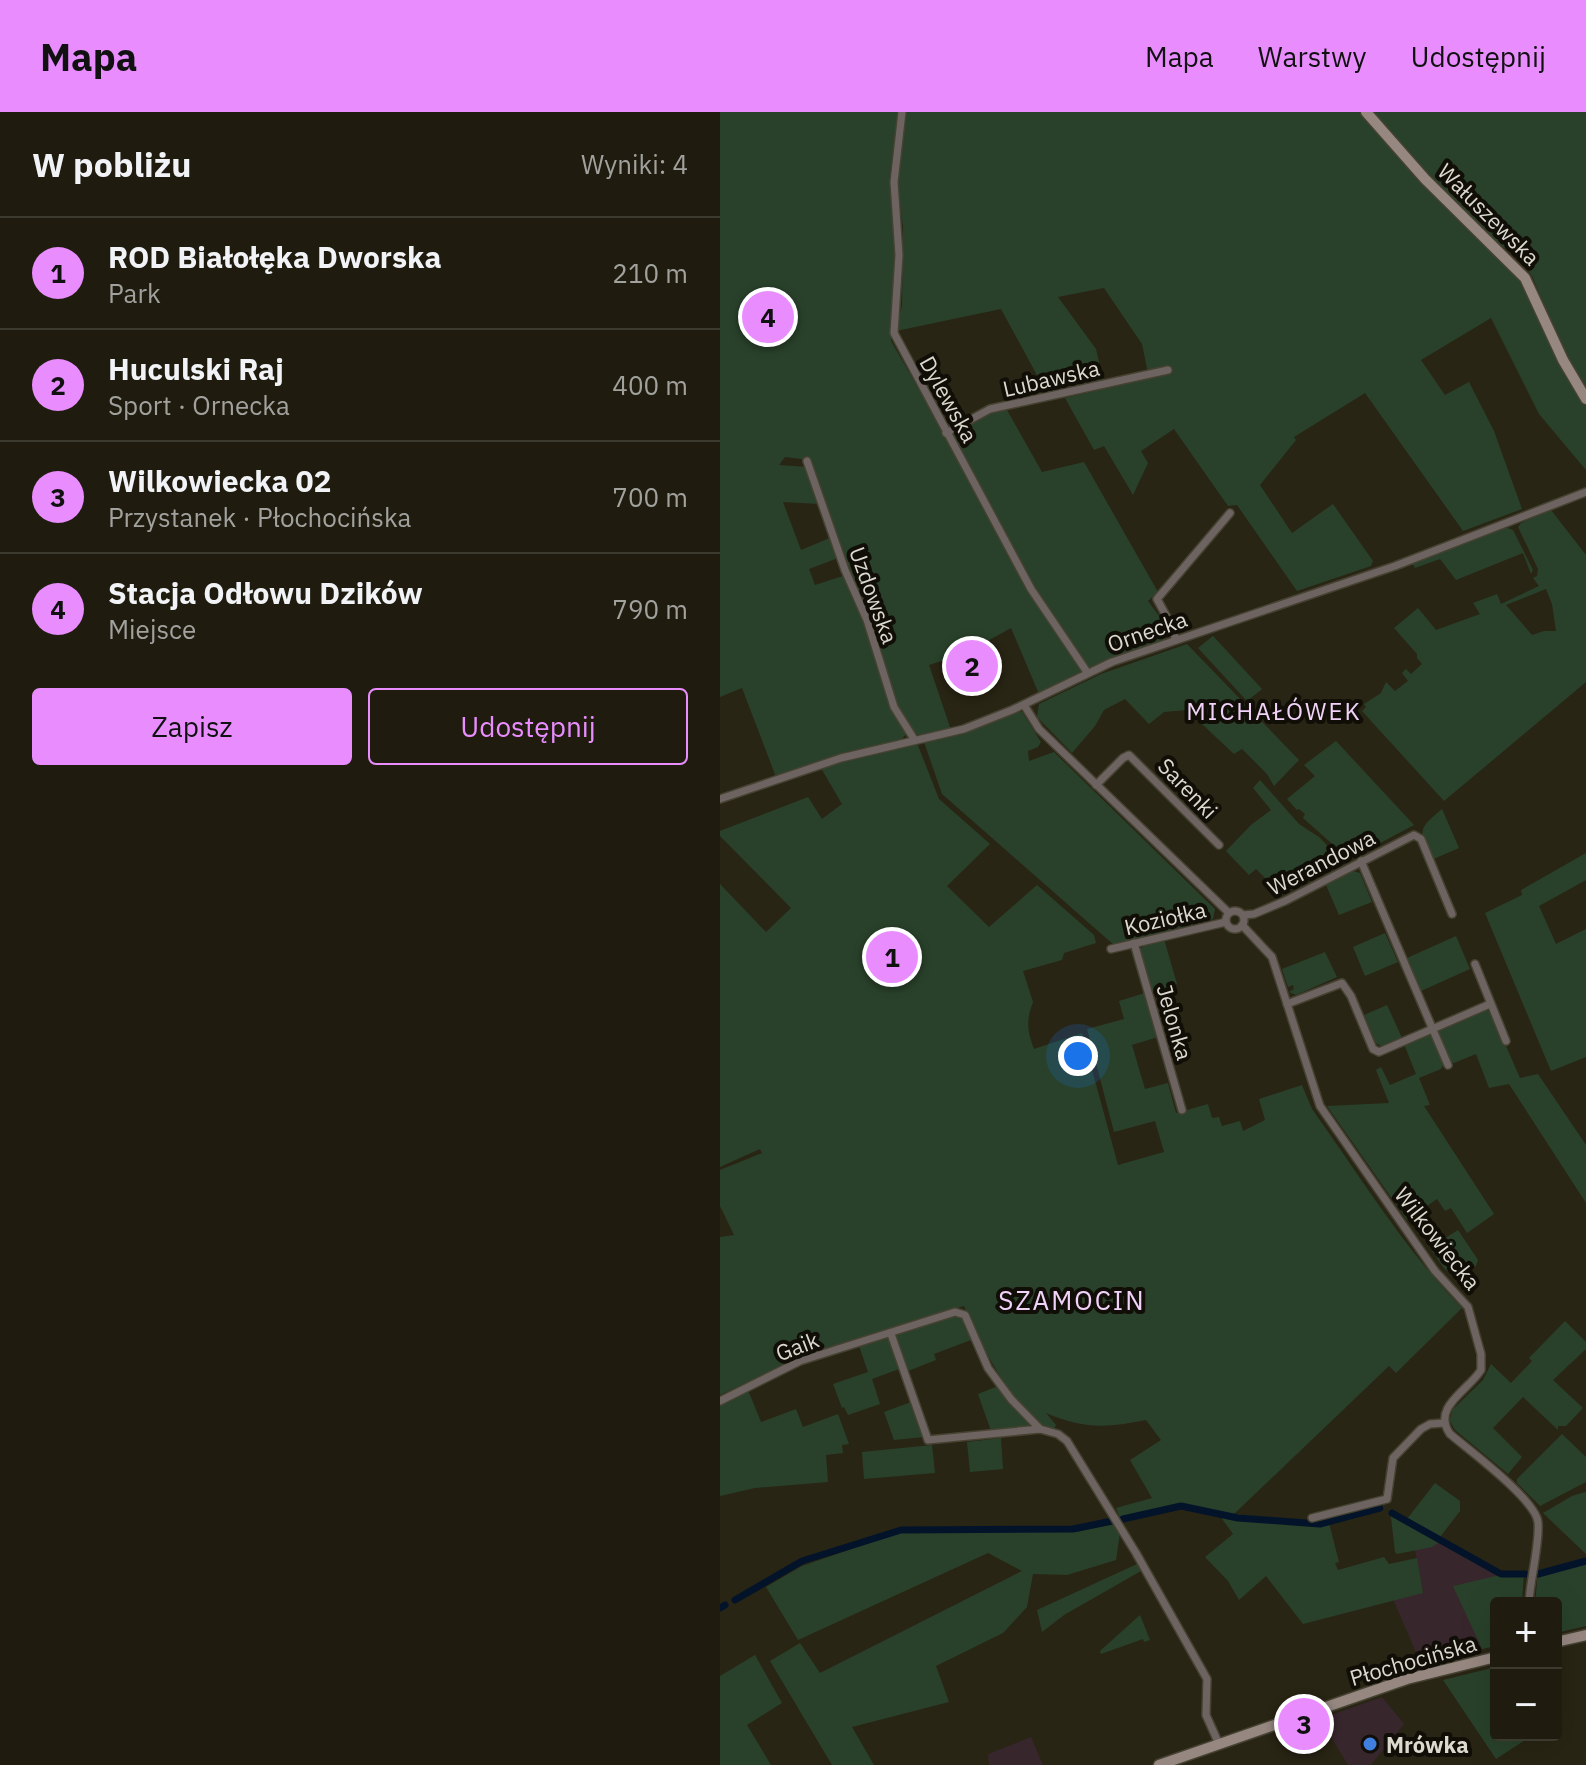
<!DOCTYPE html>
<html lang="pl">
<head>
<meta charset="utf-8">
<style>
	body { margin:0; font-family:"IBM Plex Sans",sans-serif; background:#272518; color:#f1f3f6 }
	.controls { position:absolute; right:24px; bottom:24px; display:grid; overflow:hidden; border-radius:8px; box-shadow:0 8px 32px #0002 }
	.controls button { width:72px; height:72px; display:grid; place-items:center; padding:0; border:0; border-bottom:2px solid #3c3a2f; background:#1f1c0f; color:#f1f3f6; font:40px sans-serif }
	.you { position:absolute; left:358px; top:944px; width:28px; height:28px; margin:-20px; border:6px solid #fff; border-radius:50%; background:#1a73e8; box-shadow:0 0 0 12px #1a73e833 }
	.badge { display:grid; place-items:center; width:52px; height:52px; border-radius:50%; background:#e98dfe; color:#111; font-size:26px; font-weight:700 }
	.pin { position:absolute; translate:-50% -50%; border:4px solid #fff; box-shadow:0 2px 8px #0006 }
	.list { margin:0; padding:0; list-style:none }
	h2 { display:flex; justify-content:space-between; align-items:center; height:104px; margin:0; padding:0 32px; font-size:34px }
	h2 small { font-size:26px; font-weight:400; color:#a1a19e }
	.list li { display:grid; grid-template-columns:52px 1fr auto; gap:24px; align-items:center; box-sizing:border-box; height:112px; padding:0 32px; border-top:2px solid #3c3a2f }
	.list b { display:block; font-size:30px; white-space:nowrap }
	.list p { margin:0; font-size:26px; white-space:nowrap; color:#a1a19e }
	.list em { font-size:26px; font-style:normal; color:#a1a19e }
	.actions { display:flex; gap:16px; padding:24px 32px }
	.actions a { flex:1; padding:18px 0; border:2px solid #e98dfe; border-radius:8px; text-align:center; font-size:28px; color:#e98dfe }
	.actions .main { background:#e98dfe; color:#111 }
	.map { position:relative; flex:none; width:866px; height:1653px; overflow:hidden }
	header { display:flex; align-items:center; gap:48px; box-sizing:border-box; height:112px; padding:0 40px; background:#e98dfe; color:#111 }
	header strong { font-size:38px }
	nav { display:flex; gap:44px; margin-inline-start:auto; font-size:28px }
	main { display:flex }
	aside { flex:1; background:#1f1c0f }
	.map>svg:first-child { display:block }
	.commercial { fill:#38262d }
	.green { fill:#29412a; fill-rule:evenodd }
	.lines { fill:none; stroke-linecap:round; stroke-linejoin:round }
	.canal { stroke:#03142a; stroke-width:7 }
	.street-casing { stroke:#464232; stroke-width:10 }
	.secondary-casing { stroke:#464232; stroke-width:13 }
	.street { stroke:#6d6360; stroke-width:7 }
	.secondary { stroke:#968781; stroke-width:10 }
	.shop-dot { fill:#3f7fe0; stroke:#100e07; stroke-width:3 }
	.labels { text-anchor:middle; dominant-baseline:central; stroke-width:8; stroke-linejoin:round; paint-order:stroke }
	.street-label { font-size:22px; fill:#dcdacf; stroke:#100e07 }
	.poi-label { font-size:22px; font-weight:bold; fill:#dcdacf; stroke:#100e07; text-anchor:start }
	.neighbourhood-label { font-size:24px; letter-spacing:2px; fill:#f1d2f8; stroke:#100e07 }
	.quarter-label { font-size:26px; letter-spacing:2px; fill:#f1d2f8; stroke:#100e07 }
</style>
</head>
<body>
<header>
<strong>Mapa</strong>
<nav><a>Mapa</a><a>Warstwy</a><a>Udostępnij</a></nav>
</header>
<main>
<aside>
<h2>W pobliżu<small>Wyniki: 4</small></h2>
<ul class="list">
<li><span class="badge">1</span><div><b>ROD Białołęka Dworska</b><p>Park</p></div><em>210 m</em></li>
<li><span class="badge">2</span><div><b>Huculski Raj</b><p>Sport · Ornecka</p></div><em>400 m</em></li>
<li><span class="badge">3</span><div><b>Wilkowiecka 02</b><p>Przystanek · Płochocińska</p></div><em>700 m</em></li>
<li><span class="badge">4</span><div><b>Stacja Odłowu Dzików</b><p>Miejsce</p></div><em>790 m</em></li>
</ul>
<div class="actions"><a class="main">Zapisz</a><a>Udostępnij</a></div>
</aside>
<div class="map">
<svg width="866" height="1653" viewBox="0 0 866 1653">
	<rect width="100%" height="100%" fill="#292514"/>
	<!-- commercial -->
	<g class="commercial">
		<path d="M720,1430L782,1463L734,1474L762,1537L701,1552L673,1487L703,1480L695,1438Z"/>
		<path d="M662,1585L684,1612L651,1653H628L600,1607Z"/>
		<path d="M311,1625L323,1653H269L268,1642Z"/>
	</g>
	<!-- green -->
	<g class="green">
		<path d="M0,0H178L169,69L175,128L171,229L226,324L275,300L287,298L322,360L364,350L438,480L428,489L445,512L449,521L445,527L368,556L319,582L291,516L264,531L277,562L243,579L228,547L209,553L231,618C201,624 198,632 180,602L89,348L65,345L59,353L87,355L99,392L63,390L81,438L112,425L118,446L89,457L95,473L126,463L145,510L169,590L186,622L181,628L56,665L22,576L0,585Z"/>
		<path d="M184,0H641L781,146L804,175L851,271L866,294V358L819,302L771,206L701,248L725,283L749,270L774,319L802,397L743,419L645,281L574,325L576,328L540,373L572,421L613,392L653,449L651,454L577,479L517,393L508,394L454,317L421,339L428,351L413,383L384,334L374,338L345,286L429,266L422,232L384,176L338,185L376,237L383,268L324,276L281,197L176,219L182,193L183,115L177,67Z"/>
		<path d="M651,0H866V278L843,240L813,166L802,148L774,129L713,69Z"/>
		<path d="M831,398L866,443V570L724,689L642,599L646,595L644,592L661,581L666,570L675,579L688,569L682,561L686,557L691,562L702,552L697,546V542L674,516L698,496L716,518L760,502L753,491L777,482L781,492L819,474L813,466L817,464L818,457L798,415L801,411ZM826,477L832,492L836,519H824L812,523L786,493Z"/>
		<path d="M785,415L793,418L813,458L811,462L803,441L736,468L720,447L695,456L692,451Z"/>
		<path d="M493,524L542,577L527,589L478,536Z"/>
		<path d="M467,532L579,648L554,674L547,662L522,637L514,642L467,598L444,600L429,612L405,587L384,598L375,614L352,641L317,605L319,592L381,562Z"/>
		<path d="M293,600H302L321,630L318,635L308,639L309,649L334,640L495,797L493,807L394,833L222,682L204,630L235,623Z"/>
		<path d="M616,629L694,713L632,746L627,745L583,706L585,702L579,697L577,698L567,687L595,664L584,653Z"/>
		<path d="M185,631H197L219,687L270,732L227,774L269,815L317,773L374,823L376,831L344,841L342,848L303,859L313,890C306,909 307,918 314,937L362,921L398,1053L444,1040L435,1009L394,1020L367,917L404,907L399,889L425,881L438,925L412,933L425,977L448,971L456,1001L488,992L492,1006L499,1005L502,1014L520,1009L523,1019L545,1008L539,987L582,973L592,997C640,1064 684,1137 742,1196L676,1261L669,1254L514,1402L593,1410L664,1394L663,1398L609,1411L619,1450L615,1451L618,1458L664,1445L669,1452L697,1446L703,1481L583,1512L546,1464L519,1488L508,1469L485,1445L513,1422L500,1404L463,1396L402,1410L396,1396L432,1386L410,1348L441,1328L426,1308C386,1316 364,1317 326,1301L336,1313L334,1317L322,1316C284,1278 266,1243 244,1194C161,1219 78,1245 0,1283V1125L14,1123L0,1094V1058L42,1041L40,1037L0,1055V772L46,820L71,796L0,724V719L88,685L102,707L122,692L101,656Z"/>
		<path d="M540,668L579,712L599,725L621,748L620,752L562,783L536,757L529,763L506,739L531,713L551,698L533,676Z"/>
		<path d="M722,697L739,736L711,748C699,718 697,718 722,697Z"/>
		<path d="M866,741V768L819,794L836,832L866,817V945L831,959L765,801L802,783L801,778Z"/>
		<path d="M633,759L640,761L652,790L619,803L606,773Z"/>
		<path d="M665,821L678,850L645,864L633,835Z"/>
		<path d="M736,824L750,857L701,879L687,846Z"/>
		<path d="M444,827L457,872L432,880L419,838L427,831Z"/>
		<path d="M605,840L617,865L576,883L569,880L574,877L573,873L568,875L562,857Z"/>
		<path d="M667,893L682,926L661,934L656,931L644,903Z"/>
		<path d="M761,898H767L772,902L800,966L818,962L866,1033V1091L789,972L769,976L756,942L734,951L729,950L718,920L719,917Z"/>
		<path d="M707,922L711,924L724,952L721,957L699,966L710,993L704,994L774,1102L747,1121L731,1096L725,1099L717,1087L687,1108L607,994L669,991L656,958L661,955L670,973L696,962L684,932Z"/>
		<path d="M738,1118L758,1148L756,1154C725,1167 729,1162 710,1136Z"/>
		<path d="M238,1203L244,1206L251,1228L214,1242L216,1248L188,1259L175,1223Z"/>
		<path d="M845,1209L866,1230V1237L833,1268L863,1296L846,1314H838V1318L803,1285L773,1316L802,1345L788,1362L735,1318L730,1309L732,1298L763,1268L771,1252L791,1271L812,1249L809,1246Z"/>
		<path d="M168,1226L179,1257L152,1267L160,1292L128,1303L124,1295L122,1296L113,1272L148,1260L139,1234Z"/>
		<path d="M278,1274L309,1310L310,1315L271,1319L258,1282Z"/>
		<path d="M28,1278L41,1310L76,1297L83,1315L118,1302L129,1332L122,1333L123,1341L106,1343L108,1370L35,1376L0,1384V1292Z"/>
		<path d="M191,1290L204,1325L174,1328L164,1300Z"/>
		<path d="M842,1322L866,1345V1370L820,1394L797,1371V1367Z"/>
		<path d="M281,1326L283,1357L250,1360L247,1330Z"/>
		<path d="M212,1333L215,1361L144,1367L142,1340Z"/>
		<path d="M715,1371L740,1389V1399L720,1425L782,1461L804,1460L802,1491H776V1534L762,1537L733,1474L780,1463L720,1430L712,1435L677,1442L675,1440L670,1397L687,1407Z"/>
		<path d="M865,1380L866,1381V1442L823,1401L852,1384Z"/>
		<path d="M394,1412L400,1421L396,1448L347,1463L313,1462L307,1495L283,1521L216,1554L229,1590L132,1615L154,1653H112L50,1549L80,1531L100,1561L302,1459L268,1441L78,1528L46,1475L82,1454L181,1420H356Z"/>
		<path d="M866,1448V1514L836,1521V1491H815L818,1459Z"/>
		<path d="M417,1452L421,1459L344,1503L322,1520L317,1498Z"/>
		<path d="M420,1503L430,1528L424,1530L423,1527L381,1542L380,1539Z"/>
		<path d="M35,1543L62,1591L27,1613L51,1653H0V1564Z"/>
		<path d="M776,1555V1623H813L776,1647L723,1568Z"/>
	</g>
	<g class="lines">
		<!-- canal -->
		<g class="canal">
			<path d="M672,1401L781,1462H805"/>
			<path d="M403,1407L461,1394L518,1406L600,1412L660,1396"/>
			<path d="M818,1462L866,1449"/>
			<path d="M15,1488L82,1449L181,1418L353,1417L392,1409"/>
			<path d="M0,1496L5,1493"/>
		</g>
		<!-- street casing -->
		<g class="street-casing">
			<g id="street">
				<path d="M182,0L174,70L179,143L174,221L311,477L367,560"/>
				<path d="M226,321L270,297L448,258"/>
				<path d="M87,349L125,458L147,508L174,595L194,627"/>
				<path d="M456,528L450,511L437,487L510,401"/>
				<path d="M304,593L319,617L509,801"/>
				<path d="M376,673L403,646L409,643L499,733"/>
				<path d="M0,687L121,646L244,617L292,598L392,550L675,454L866,380"/>
				<path d="M641,749L728,953"/>
				<circle cx="515" cy="808" r="9"/>
				<path d="M523,803L534,802L565,789L694,723L701,727L732,802"/>
				<path d="M522,813L552,845L600,994L715,1159L748,1195L761,1242V1258C749,1278 711,1295 730,1322C749,1338 815,1387 818,1410C820,1432 810,1467 809,1491"/>
				<path d="M414,831L462,998"/>
				<path d="M391,837L506,810"/>
				<path d="M755,852L786,929"/>
				<path d="M567,892L622,871L631,884L653,937L659,940L770,892"/>
				<path d="M171,1222L208,1328L320,1317L338,1322L347,1329L416,1441L487,1567L486,1603L499,1632"/>
				<path d="M0,1289L80,1249L235,1200L245,1203L268,1256L291,1287L320,1317"/>
				<path d="M592,1406L667,1387L673,1346L701,1317L710,1312L724,1311"/>
			</g>
		</g>
		<!-- secondary casing -->
		<g class="secondary-casing">
			<g id="secondary">
				<path d="M646,0L705,67L805,166L843,248L866,287"/>
				<path d="M836,1530L866,1523"/>
				<path d="M439,1653L687,1567L776,1545"/>
			</g>
		</g>
		<!-- street -->
		<use href="#street" class="street"/>
		<!-- secondary -->
		<use href="#secondary" class="secondary"/>
	</g>
	<!-- markers -->
	<circle class="shop-dot" cx="650" cy="1632" r="8"/>
	<g class="labels">
		<!-- street labels -->
		<g class="street-label">
			<text transform="translate(769 102) rotate(45)">Wałuszewska</text>
			<text transform="translate(331 266) rotate(-13)">Lubawska</text>
			<text transform="translate(229 287) rotate(61)">Dylewska</text>
			<text transform="translate(154 483) rotate(70)">Uzdowska</text>
			<text transform="translate(427 519) rotate(-19)">Ornecka</text>
			<text transform="translate(468 676) rotate(46)">Sarenki</text>
			<text transform="translate(601 750) rotate(-27)">Werandowa</text>
			<text transform="translate(445 806) rotate(-13)">Koziołka</text>
			<text transform="translate(455 910) rotate(74)">Jelonka</text>
			<text transform="translate(718 1126) rotate(52)">Wilkowiecka</text>
			<text transform="translate(77 1234) rotate(-21)">Gaik</text>
			<text transform="translate(693 1548) rotate(-16)">Płochocińska</text>
		</g>
		<!-- poi labels -->
		<g class="poi-label">
			<text x="666" y="1632">Mrówka</text>
		</g>
		<!-- neighbourhood labels -->
		<g class="neighbourhood-label">
			<text x="554" y="599">MICHAŁÓWEK</text>
		</g>
		<!-- quarter labels -->
		<g class="quarter-label">
			<text x="352" y="1188">SZAMOCIN</text>
		</g>
	</g>
</svg>
<div class="controls">
<button>+</button>
<button>−</button>
</div>
<div class="you"></div>
<div class="pin badge" style="left:172px;top:845px">1</div>
<div class="pin badge" style="left:252px;top:554px">2</div>
<div class="pin badge" style="left:584px;top:1612px">3</div>
<div class="pin badge" style="left:48px;top:205px">4</div>
</div>
</main>
</body>
</html>
